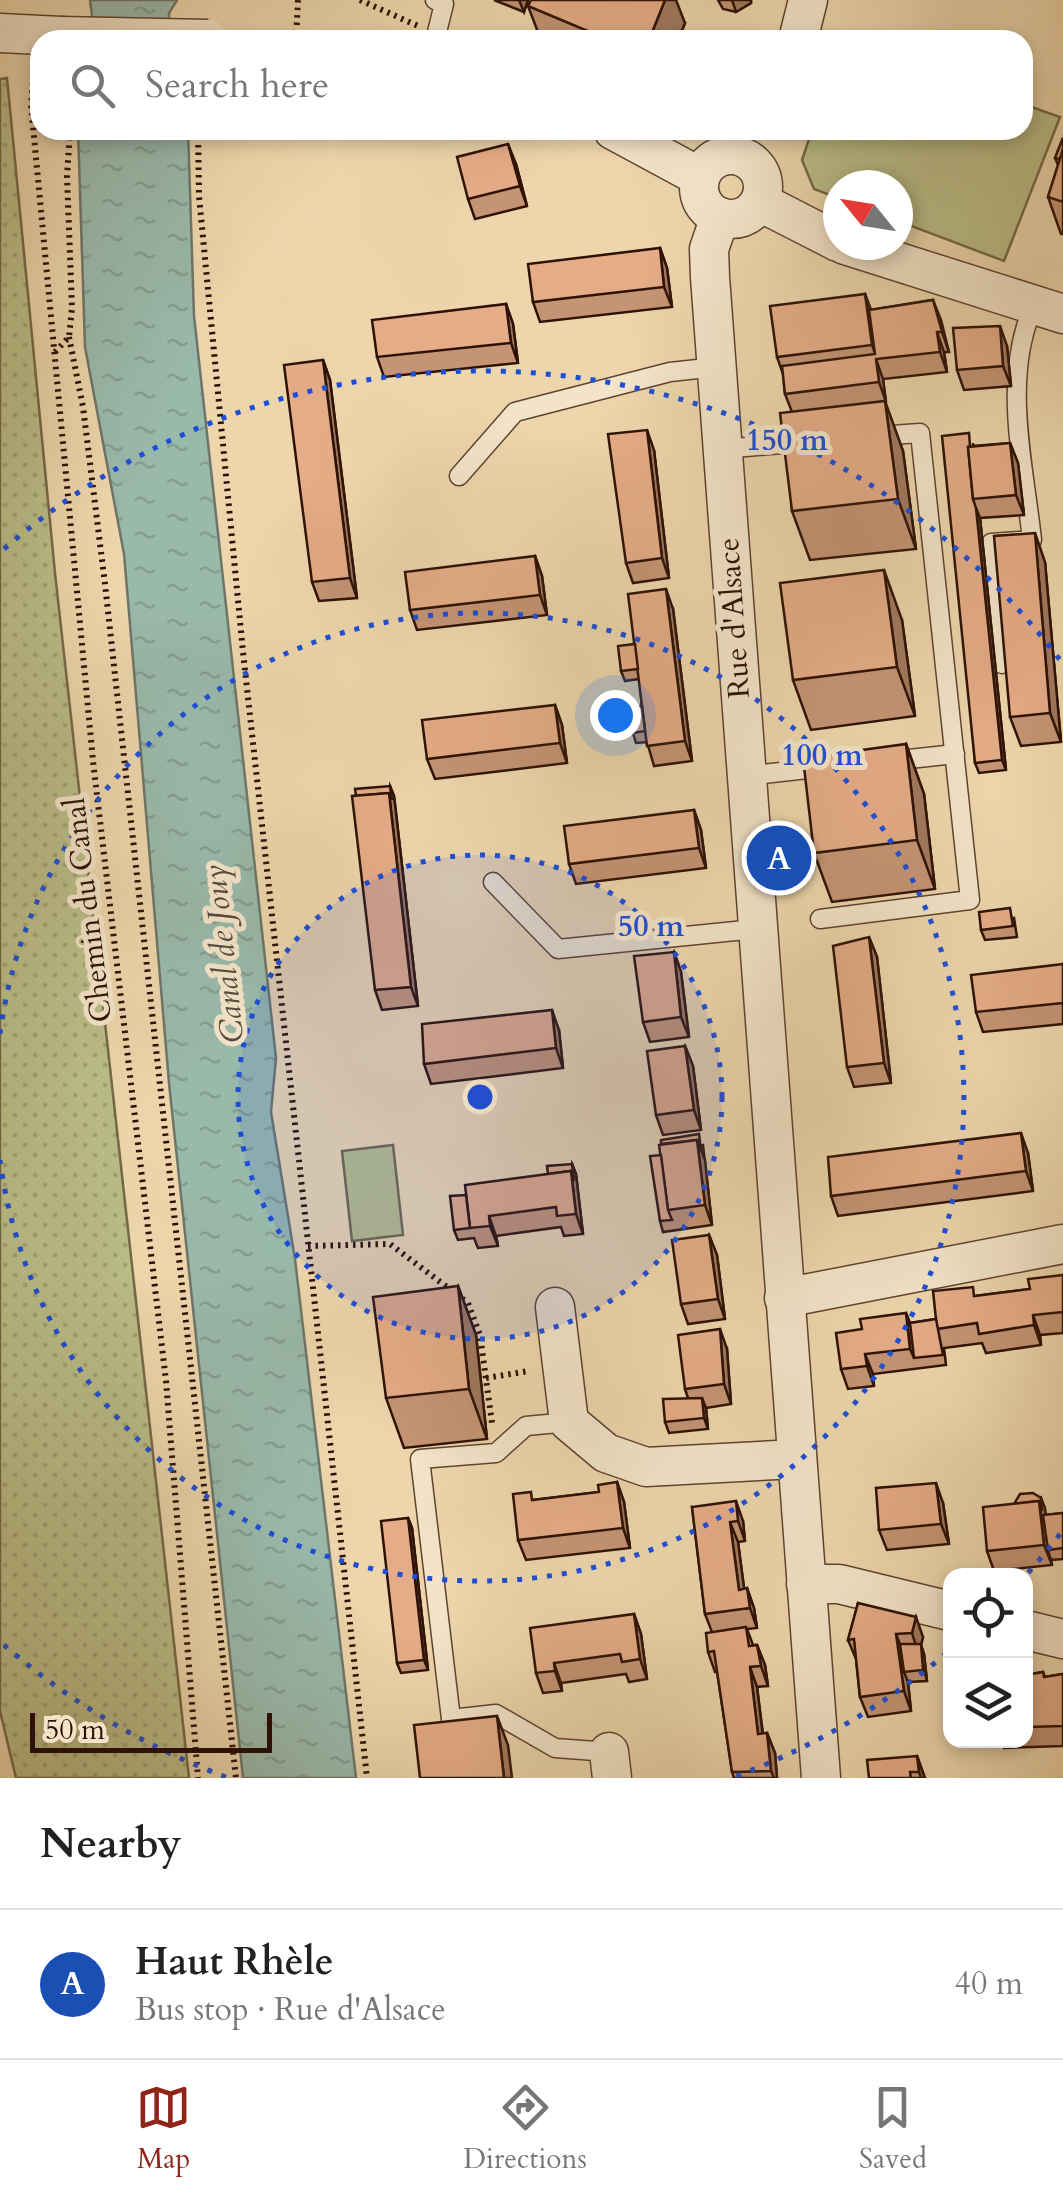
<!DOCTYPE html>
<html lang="en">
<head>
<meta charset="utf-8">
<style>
	body { margin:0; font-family:Cardo,serif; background:#f6f6f6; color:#222 }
	.controls { position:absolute; right:30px; bottom:30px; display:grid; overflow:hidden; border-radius:20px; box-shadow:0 5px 15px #0003 }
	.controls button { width:90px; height:90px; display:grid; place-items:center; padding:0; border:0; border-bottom:2px solid #e0e0e0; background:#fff; color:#222; font:50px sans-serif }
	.compass { position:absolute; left:823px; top:170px; width:90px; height:90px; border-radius:50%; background:#fff; box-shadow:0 5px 15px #0003; rotate:300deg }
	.scale { position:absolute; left:30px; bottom:25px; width:242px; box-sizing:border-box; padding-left:10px; border:5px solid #2e1206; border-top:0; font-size:28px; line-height:35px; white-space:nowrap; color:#2e1206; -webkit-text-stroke:8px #f3e4c9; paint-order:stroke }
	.you { position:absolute; left:615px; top:715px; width:35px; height:35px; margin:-25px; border:8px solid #fff; border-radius:50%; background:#1a73e8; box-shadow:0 0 0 15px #1a73e833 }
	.badge { display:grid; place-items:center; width:65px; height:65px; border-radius:50%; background:#8f2418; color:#fff; font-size:32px; font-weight:700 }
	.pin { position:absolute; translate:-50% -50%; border:5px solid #fff; box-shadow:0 2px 10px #0006 }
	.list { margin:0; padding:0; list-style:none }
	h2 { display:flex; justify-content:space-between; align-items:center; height:130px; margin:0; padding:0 40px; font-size:42px }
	h2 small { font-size:32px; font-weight:400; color:#767676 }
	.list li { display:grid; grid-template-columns:65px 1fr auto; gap:30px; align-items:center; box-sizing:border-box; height:150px; padding:0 40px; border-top:2px solid #e0e0e0 }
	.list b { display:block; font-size:38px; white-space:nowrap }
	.list p { margin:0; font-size:32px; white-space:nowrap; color:#767676 }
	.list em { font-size:32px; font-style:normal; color:#767676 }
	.icon { flex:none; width:55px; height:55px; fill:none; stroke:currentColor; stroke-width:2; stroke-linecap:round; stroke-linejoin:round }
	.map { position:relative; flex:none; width:1063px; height:1778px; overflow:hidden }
	.search { position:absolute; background:#fff; box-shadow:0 5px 15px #0003; left:30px; right:30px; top:30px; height:110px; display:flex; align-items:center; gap:25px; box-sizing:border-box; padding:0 35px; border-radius:30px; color:#767676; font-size:38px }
	.sheet { height:280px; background:#fff }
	nav { display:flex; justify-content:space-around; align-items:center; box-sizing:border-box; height:140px; border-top:2px solid #e0e0e0; background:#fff; font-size:28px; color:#767676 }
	nav a { display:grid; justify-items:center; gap:5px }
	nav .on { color:#8f2418 }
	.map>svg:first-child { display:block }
	.grass { fill:#babd88; stroke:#746847; stroke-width:2.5 }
	.garden { fill:url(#garden-dots); stroke:#746847; stroke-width:2.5 }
	.water { fill:url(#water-ripples); stroke:#6e7669; stroke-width:2.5 }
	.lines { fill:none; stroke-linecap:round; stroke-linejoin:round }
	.service-casing { stroke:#5e4330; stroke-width:21 }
	.minor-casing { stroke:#5e4330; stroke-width:41 }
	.path { stroke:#2e1206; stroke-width:6; stroke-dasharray:2.5 5; stroke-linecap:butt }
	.service { stroke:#f3e4c9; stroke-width:18 }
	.minor { stroke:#f3e4c9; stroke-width:38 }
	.minor-bridge-casing { stroke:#5e4330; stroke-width:41; stroke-linecap:butt }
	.minor-bridge { stroke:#f3e4c9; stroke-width:38 }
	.wall { fill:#c49474; stroke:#2e1206; stroke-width:2.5 }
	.shaded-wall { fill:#a0785e; stroke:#2e1206; stroke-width:2.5 }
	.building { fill:#e4ac87; stroke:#2e1206; stroke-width:2.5 }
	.ring { fill:none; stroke:#1d4ed8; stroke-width:5; stroke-dasharray:5 10 }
	.labels { text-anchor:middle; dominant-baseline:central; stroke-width:10; stroke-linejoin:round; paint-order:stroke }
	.street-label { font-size:30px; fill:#2e1206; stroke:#f3e4c9 }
	.water-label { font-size:32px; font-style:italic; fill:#534c40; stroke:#f3e4c9 }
	.centre { fill:#1d4ed8; stroke:#f3e4c9; stroke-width:5 }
	.ring-label { font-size:30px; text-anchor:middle; font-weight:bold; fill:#1d4ed8; stroke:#f3e4c9; stroke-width:10; stroke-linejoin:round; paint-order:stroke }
</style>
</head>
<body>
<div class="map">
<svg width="1063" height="1778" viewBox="0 0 1063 1778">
	<defs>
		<pattern id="garden-dots" width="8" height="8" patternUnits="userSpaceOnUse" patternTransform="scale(2.5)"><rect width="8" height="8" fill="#babd88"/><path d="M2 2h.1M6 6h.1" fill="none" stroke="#a0a174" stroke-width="1.8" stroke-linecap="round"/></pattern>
		<pattern id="water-ripples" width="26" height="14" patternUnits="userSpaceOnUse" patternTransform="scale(2.5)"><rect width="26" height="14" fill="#99b9ab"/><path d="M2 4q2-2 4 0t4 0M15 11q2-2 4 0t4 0" fill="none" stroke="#849e92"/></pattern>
	</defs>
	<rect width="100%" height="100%" fill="#edd6ac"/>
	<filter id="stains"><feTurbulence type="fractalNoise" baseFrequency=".002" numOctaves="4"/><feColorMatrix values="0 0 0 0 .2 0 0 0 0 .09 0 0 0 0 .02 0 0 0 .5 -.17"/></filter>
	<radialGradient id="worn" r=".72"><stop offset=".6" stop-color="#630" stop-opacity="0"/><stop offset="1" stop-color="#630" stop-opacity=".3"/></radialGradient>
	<!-- grass -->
	<g class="grass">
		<path d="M1023,104L1060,117L1004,261L898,221V185H838V198L814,189L802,160L812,130H1023Z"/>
		<path d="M393,1145L403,1235L352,1241L342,1151Z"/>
	</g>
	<!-- garden -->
	<path class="garden" d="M7,78L55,573L189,1778H16L0,1711V79Z"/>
	<!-- water -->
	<g class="water">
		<path d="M90,0H177L169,13V40H95Z"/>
		<path d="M78,130H188L194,316L276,1058L271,1112L295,1259L356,1778H243L169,1083L124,554L85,347Z"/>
	</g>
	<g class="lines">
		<!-- service casing -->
		<g class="service-casing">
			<g id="service">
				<path d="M435,40L444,4L435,0"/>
				<path d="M722,449L806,442"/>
				<path d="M459,476L515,412L670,372L716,367"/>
				<path d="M1002,664L991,543L1032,540C1024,463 1001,378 1034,305"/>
				<path d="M891,761L955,754"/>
				<path d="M745,776L825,767"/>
				<path d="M493,882L558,949L755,929"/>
				<path d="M820,919L970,900L920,433L877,436"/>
				<path d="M569,1422L526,1426L496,1453L420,1459L451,1719L496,1714L555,1748L609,1752"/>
			</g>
		</g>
		<!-- minor casing -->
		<g class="minor-casing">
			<g id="minor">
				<path d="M0,33L61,36"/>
				<path d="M798,40L808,0"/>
				<path d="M613,130L700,177"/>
				<circle cx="731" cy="187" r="32"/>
				<path d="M760,202L838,242"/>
				<path d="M720,217L709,249L710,277L821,1778"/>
				<path d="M845,245L1063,314"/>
				<path d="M784,1298L1063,1244"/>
				<path d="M555,1307L569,1422L606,1453L646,1467L796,1459"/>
				<path d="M806,1584H839L950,1611"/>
				<path d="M1026,1630L1063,1639"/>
				<path d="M609,1752L612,1778"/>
			</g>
		</g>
		<!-- path -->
		<g class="path">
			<path d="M360,0L418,26"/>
			<path d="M296,40L298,0"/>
			<path d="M34,68L31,105L93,761L166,1381L198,1778"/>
			<path d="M198,130L199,196L243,652L367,1778"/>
			<path d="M69,337L83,407L105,584L236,1778"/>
			<path d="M55,352L69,337L72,308L67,177L70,130"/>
			<path d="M308,1246L390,1244L468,1303L480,1335L492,1423"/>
			<path d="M486,1378L529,1371"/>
		</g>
		<!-- service -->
		<use href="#service" class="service"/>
		<!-- minor -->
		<use href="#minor" class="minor"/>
		<!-- minor-bridge casing -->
		<g class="minor-bridge-casing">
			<path id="minor-bridge" d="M61,36L208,39"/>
		</g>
		<!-- minor-bridge -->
		<use href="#minor-bridge" class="minor-bridge"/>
	</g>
	<!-- wall -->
	<g class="wall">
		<path d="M494,0H528L524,12Z"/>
		<path d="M718,0H751V3L736,12L723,9Z"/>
		<path d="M528,6L685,23L678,40H541Z"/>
		<path d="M1063,138V234H1061L1048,197L1058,165L1055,158Z"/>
		<path d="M516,164L527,206L475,219L468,199Z"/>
		<path d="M660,248L667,268L672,307L540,322L533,302Z"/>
		<path d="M865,294L871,310L933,300L949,352H944L947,372L883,379L886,402L885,403L903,451L916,549L810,560L792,511V412L785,394L783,374L777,357Z"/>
		<path d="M506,304L513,324L518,363L384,377L377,357Z"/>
		<path d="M1007,346L1011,386L964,390L957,370Z"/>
		<path d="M323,360L330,380L357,598L319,601L312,582Z"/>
		<path d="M973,443V446L1010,443L1018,463L1024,515L980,518L1006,770L979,773L975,763Z"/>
		<path d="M654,450L669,578L633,583L626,563Z"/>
		<path d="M535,556L542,576L547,615L417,630L410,610Z"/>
		<path d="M1045,562L1061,742L1021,746L1010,717Z"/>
		<path d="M673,609L692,761L654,766L647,742L636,743L633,733L642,706L639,679L625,681L621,671L635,644Z"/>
		<path d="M902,620L915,716L811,730L793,680Z"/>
		<path d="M555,705L562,725L567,763L435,779L427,759Z"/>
		<path d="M906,744L924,794L935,889L832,902L814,853Z"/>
		<path d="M390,786L394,796L396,813L418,1006L382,1010L375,990Z"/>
		<path d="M694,810L701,830L706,868L576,884L569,864Z"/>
		<path d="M1014,918L1017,937L985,940L981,930Z"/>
		<path d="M871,942L877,957L891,1083L854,1087L847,1067Z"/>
		<path d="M674,952L681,972L689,1037L650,1042L643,1022Z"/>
		<path d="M1063,964V1024L983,1032L976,1012Z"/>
		<path d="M559,1030L563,1068L431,1084L424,1064Z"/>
		<path d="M685,1046L693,1066L701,1130L663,1135L656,1115Z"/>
		<path d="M703,1145L712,1225L663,1232L660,1221L661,1155Z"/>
		<path d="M1028,1153L1033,1191L838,1216L831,1196Z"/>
		<path d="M572,1164L576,1174L583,1234L564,1236L561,1227L496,1236L498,1246L478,1248L474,1238L458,1240L454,1230L466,1195L548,1174Z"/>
		<path d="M709,1235L717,1255L725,1319L688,1324L681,1304Z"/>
		<path d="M1063,1275V1333L1040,1335L1041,1345L986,1353L982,1343L944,1348L946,1365L873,1374L874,1386L848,1389L841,1369L862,1329L906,1313L910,1323L936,1319L976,1296L1030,1289Z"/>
		<path d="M458,1286L476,1335L487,1439L404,1448L386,1398Z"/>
		<path d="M727,1349L731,1404L706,1408L708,1429L669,1433L665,1422L688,1398L685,1389Z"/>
		<path d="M617,1482L624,1502L630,1548L526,1560L518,1540L534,1500L599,1492Z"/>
		<path d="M1041,1498L1045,1515L1063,1513V1559L1052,1560L1051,1558L1052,1565L994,1571L987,1551Z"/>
		<path d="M943,1503L949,1544L887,1550L879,1530Z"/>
		<path d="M692,1507L743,1521L745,1541L738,1542L744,1589L747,1588L754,1608L757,1628L747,1629L753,1645H757L765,1665L768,1686L757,1687L763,1734L767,1733L775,1753L777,1778H734L732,1772L717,1671L715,1672L708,1652L712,1632L705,1614Z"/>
		<path d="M408,1518L412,1528L428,1670L401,1673L397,1663Z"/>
		<path d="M858,1603L923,1637L921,1645L924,1654L927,1681L908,1682L911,1711L868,1717L860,1697L856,1659L848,1640Z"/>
		<path d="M634,1614L641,1634L647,1679L629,1682L626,1674L561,1683L562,1691L543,1693L536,1673Z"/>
		<path d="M1043,1672L1045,1677L1063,1674V1746L1004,1748L1001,1740H1026V1675Z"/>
		<path d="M917,1756L925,1778H869Z"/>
	</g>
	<!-- shaded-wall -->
	<g class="shaded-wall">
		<path d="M519,0H528L524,12Z"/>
		<path d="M665,0H676L685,23L678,40H649Z"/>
		<path d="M732,0H751V3L736,12Z"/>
		<path d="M508,144L516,164L527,206L520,186Z"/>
		<path d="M660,248L667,268L672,307L664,287Z"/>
		<path d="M865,294L875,323L877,359L872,345Z"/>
		<path d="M933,300L941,320L949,352L942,332Z"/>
		<path d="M506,304L513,324L518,363L511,343Z"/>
		<path d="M1000,326L1007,346L1011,386L1003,366Z"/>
		<path d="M937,332L944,352L947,372L940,352Z"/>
		<path d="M876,359L883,379L886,402L879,382Z"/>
		<path d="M323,360L330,380L357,598L350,578Z"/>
		<path d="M885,401L903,451L916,549L898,499Z"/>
		<path d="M647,430L654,450L669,578L662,558Z"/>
		<path d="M1010,443L1018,463L1024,515L1016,495Z"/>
		<path d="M976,508L980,518L1006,770L1002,760Z"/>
		<path d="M1035,533L1045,562L1061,742L1050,713Z"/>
		<path d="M535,556L542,576L547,615L540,595Z"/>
		<path d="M884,570L902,620L915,716L897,667Z"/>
		<path d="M666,589L673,609L692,761L685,741Z"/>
		<path d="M555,705L562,725L567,763L560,743Z"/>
		<path d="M906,744L924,794L935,889L917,840Z"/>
		<path d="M390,786L394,796L396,813L418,1006L411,987L389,793Z"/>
		<path d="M694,810L701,830L706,868L699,848Z"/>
		<path d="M869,937L877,957L891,1083L884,1063Z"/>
		<path d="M674,952L681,972L689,1037L681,1017Z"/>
		<path d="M552,1010L559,1030L563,1068L556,1048Z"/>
		<path d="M685,1046L693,1066L701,1130L694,1110Z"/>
		<path d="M1021,1133L1028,1153L1033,1191L1026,1171Z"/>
		<path d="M697,1140L705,1160L712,1225L705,1205Z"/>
		<path d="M572,1164L576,1174L583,1234L576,1214L571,1171Z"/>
		<path d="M489,1216L496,1236L498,1246L490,1226Z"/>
		<path d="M709,1235L717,1255L725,1319L718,1299Z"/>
		<path d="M458,1286L476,1335L487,1439L469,1389Z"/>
		<path d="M906,1313L913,1333L914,1358L910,1349Z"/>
		<path d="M1033,1315L1040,1335L1041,1345L1034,1325Z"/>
		<path d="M720,1329L727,1349L731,1404L724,1384Z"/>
		<path d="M865,1354L873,1374L874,1386L867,1366Z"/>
		<path d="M702,1398L706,1408L708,1429L704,1418Z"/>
		<path d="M617,1482L624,1502L630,1548L623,1528Z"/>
		<path d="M936,1483L943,1503L949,1544L941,1524Z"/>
		<path d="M1041,1498L1045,1508L1050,1550H1048L1052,1565L1044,1545L1039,1501Z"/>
		<path d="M736,1501L743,1521L745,1541L738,1521Z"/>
		<path d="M408,1518L412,1528L428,1670L424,1660Z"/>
		<path d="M730,1522L738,1542L747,1610L739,1590Z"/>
		<path d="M747,1588L754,1608L757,1628L750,1608Z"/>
		<path d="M634,1614L641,1634L647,1679L640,1659Z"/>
		<path d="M916,1617L923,1637L921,1645L924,1654L927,1681L912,1633Z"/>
		<path d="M896,1634L904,1654V1672L908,1682L911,1711L904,1691Z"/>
		<path d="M757,1645L765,1665L768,1686L761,1666Z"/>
		<path d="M554,1663L561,1683L562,1691L555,1671Z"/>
		<path d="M750,1667L757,1687L765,1754L758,1734Z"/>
		<path d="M497,1716L508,1745L512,1778H504Z"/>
		<path d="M767,1733L775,1753L777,1778H774L771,1771Z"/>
		<path d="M917,1756L924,1776L925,1778H921L919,1772Z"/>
	</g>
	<!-- building -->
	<g class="building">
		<path d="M531,0H665L649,40H609L528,6Z"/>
		<path d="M1063,138V149L1060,159L1055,158Z"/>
		<path d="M508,144L520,186L468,199L457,157Z"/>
		<path d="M1063,149V202L1048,197Z"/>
		<path d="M660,248L664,287L533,302L528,264Z"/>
		<path d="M865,294L872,345L777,357L770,306Z"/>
		<path d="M933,300L942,332H937L940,352L876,359L879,382L785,394L782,366L875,354L869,310Z"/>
		<path d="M506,304L511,343L377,357L372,320Z"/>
		<path d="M1000,326L1003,366L957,370L953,328Z"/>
		<path d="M323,360L350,578L312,582L284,365Z"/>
		<path d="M885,401L898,499L792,511L780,413Z"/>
		<path d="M647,430L662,558L626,563L608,434Z"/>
		<path d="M969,433L970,446L968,447L973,499L976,508L1002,760L975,763L942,436Z"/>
		<path d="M1010,443L1016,495L973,499L968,447Z"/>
		<path d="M1035,533L1050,713L1010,717L994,536Z"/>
		<path d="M535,556L540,595L410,610L405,572Z"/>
		<path d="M884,570L897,667L793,680L780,583Z"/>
		<path d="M666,589L685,741L647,746L628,594Z"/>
		<path d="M635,644L638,669L621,671L618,646Z"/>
		<path d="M555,705L560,743L427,759L422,720Z"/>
		<path d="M642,706L645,731L633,733L629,708Z"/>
		<path d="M906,744L917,840L814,853L803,758Z"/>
		<path d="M390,786L392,800L389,793L356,796L355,789Z"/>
		<path d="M389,793L411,987L375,990L352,796Z"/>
		<path d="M694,810L699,848L569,864L564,826Z"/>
		<path d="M1010,908L1013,926L981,930L979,912Z"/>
		<path d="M869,937L884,1063L847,1067L833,946Z"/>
		<path d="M674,952L681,1017L643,1022L634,956Z"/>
		<path d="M1063,964V1003L976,1012L971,975Z"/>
		<path d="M552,1010L556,1048L424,1064L422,1024Z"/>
		<path d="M685,1046L694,1110L656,1115L647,1051Z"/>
		<path d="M1021,1133L1026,1171L831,1196L828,1157Z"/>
		<path d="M699,1134L701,1150L697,1140L661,1144V1140Z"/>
		<path d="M697,1140L705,1205L668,1210L659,1145Z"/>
		<path d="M661,1155L668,1210L672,1220L660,1221L650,1156Z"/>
		<path d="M572,1164L574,1181L571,1171L548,1174L547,1166Z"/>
		<path d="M571,1171L576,1214L557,1216L556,1207L489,1216L490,1226L470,1228L465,1185Z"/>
		<path d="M466,1195L470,1228L454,1230L450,1196Z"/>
		<path d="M709,1235L718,1299L681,1304L672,1240Z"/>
		<path d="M1063,1275V1312L1033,1315L1034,1325L979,1334L977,1323L937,1329L933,1291L973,1287L974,1296L1030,1289L1028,1279Z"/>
		<path d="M458,1286L469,1389L386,1398L373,1297Z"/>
		<path d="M906,1313L910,1349L865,1354L867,1366L841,1369L836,1333L862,1329L860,1319Z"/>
		<path d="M936,1319L943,1355L914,1358L910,1323Z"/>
		<path d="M720,1329L724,1384L685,1389L678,1335Z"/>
		<path d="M702,1398L704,1418L665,1422L663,1399Z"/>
		<path d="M617,1482L623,1528L518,1540L513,1494L531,1492L532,1500L599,1492L598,1485Z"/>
		<path d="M936,1483L941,1524L879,1530L876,1488Z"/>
		<path d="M1033,1493L1041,1498L1042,1511L1039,1501L1014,1504L1020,1494Z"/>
		<path d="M736,1501L738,1521L730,1522L739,1590L747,1588L750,1608L705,1614L692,1507Z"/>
		<path d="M1039,1501L1044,1545L987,1551L983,1507Z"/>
		<path d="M1063,1513V1548L1048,1550L1043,1515Z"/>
		<path d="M408,1518L424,1660L397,1663L381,1521Z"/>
		<path d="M858,1603L916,1617L912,1633L896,1634L904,1691L860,1697L854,1639L848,1640Z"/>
		<path d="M634,1614L640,1659L622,1662L620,1654L554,1663L555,1671L536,1673L530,1628Z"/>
		<path d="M746,1627L749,1646L757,1645L761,1666L750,1667L758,1734L767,1733L771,1771L732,1772L714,1651L708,1652L706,1633Z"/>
		<path d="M900,1644H921L923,1670L904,1672Z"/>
		<path d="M1043,1672L1044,1677L1063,1674V1726L1026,1727V1675Z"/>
		<path d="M497,1716L504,1778H420L414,1725Z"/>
		<path d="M917,1756L919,1772H910L911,1778H869L867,1760Z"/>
	</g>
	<!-- distance rings -->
	<circle cx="480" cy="1097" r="242" fill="#1d4ed8" fill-opacity=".12"/>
	<g class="ring">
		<circle cx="480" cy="1097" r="242"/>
		<path d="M0 1034A484 484 0 1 1 0 1160"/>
		<path d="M1060 1534A726 726 0 0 1 1028 1573M947 1653A726 726 0 0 1 734 1777M226 1777A726 726 0 0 1 4 1645M4 549A726 726 0 0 1 1060 660"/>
	</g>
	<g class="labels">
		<!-- street labels -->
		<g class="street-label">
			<text transform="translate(734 618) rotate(-94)">Rue d'Alsace</text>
			<text transform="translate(88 910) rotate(-97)">Chemin du Canal</text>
		</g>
		<!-- water labels -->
		<g class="water-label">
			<text transform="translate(224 954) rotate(-96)">Canal de Jouy</text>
		</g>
	</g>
	<circle cx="480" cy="1097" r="15" class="centre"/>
	<g class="ring-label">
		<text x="787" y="450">150 m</text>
		<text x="822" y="765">100 m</text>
		<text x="651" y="936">50 m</text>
	</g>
	<rect width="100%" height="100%" filter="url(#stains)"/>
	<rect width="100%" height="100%" fill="url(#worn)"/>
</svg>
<div class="controls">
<button><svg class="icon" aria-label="locate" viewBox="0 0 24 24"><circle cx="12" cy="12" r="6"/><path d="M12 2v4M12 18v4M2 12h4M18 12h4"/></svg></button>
<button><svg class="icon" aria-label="layers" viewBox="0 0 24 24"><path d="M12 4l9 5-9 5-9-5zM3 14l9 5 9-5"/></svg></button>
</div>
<svg class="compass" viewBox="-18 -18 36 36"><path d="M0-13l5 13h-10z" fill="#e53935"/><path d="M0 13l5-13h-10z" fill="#767676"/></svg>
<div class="scale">50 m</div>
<div class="you"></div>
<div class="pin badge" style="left:779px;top:858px;background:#1a4fb4">A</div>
<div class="search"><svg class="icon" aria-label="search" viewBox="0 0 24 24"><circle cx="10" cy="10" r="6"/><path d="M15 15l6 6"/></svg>Search here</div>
</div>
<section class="sheet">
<h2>Nearby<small></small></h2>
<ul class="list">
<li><span class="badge" style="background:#1a4fb4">A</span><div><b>Haut Rhèle</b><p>Bus stop · Rue d'Alsace</p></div><em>40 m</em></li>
</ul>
</section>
<nav>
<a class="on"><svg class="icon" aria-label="map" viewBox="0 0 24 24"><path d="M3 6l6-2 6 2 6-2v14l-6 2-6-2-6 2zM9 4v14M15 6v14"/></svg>Map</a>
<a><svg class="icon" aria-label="directions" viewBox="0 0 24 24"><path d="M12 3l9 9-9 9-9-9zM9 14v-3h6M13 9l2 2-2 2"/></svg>Directions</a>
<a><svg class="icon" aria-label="saved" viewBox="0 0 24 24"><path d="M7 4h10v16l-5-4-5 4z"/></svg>Saved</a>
</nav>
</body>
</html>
